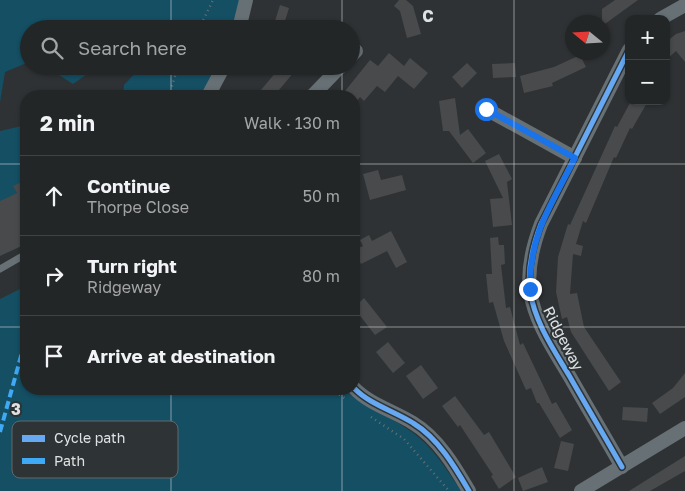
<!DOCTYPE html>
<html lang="en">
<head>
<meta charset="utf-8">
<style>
	body { margin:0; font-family:"Golos Text",sans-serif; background:#2b2e2f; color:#f1f3f6 }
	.controls { position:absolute; right:15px; top:15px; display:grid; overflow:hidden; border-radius:10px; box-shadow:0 1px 4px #0004 }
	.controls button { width:45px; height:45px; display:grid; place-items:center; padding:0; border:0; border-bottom:1px solid #404344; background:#232627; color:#f1f3f6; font:25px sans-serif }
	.compass { position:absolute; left:565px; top:15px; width:45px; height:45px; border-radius:50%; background:#232627; box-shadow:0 1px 4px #0004; rotate:288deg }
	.stop { position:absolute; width:15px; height:15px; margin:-11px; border:4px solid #1a73e8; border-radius:50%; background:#fff }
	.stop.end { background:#1a73e8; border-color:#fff; box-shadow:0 1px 5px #0008 }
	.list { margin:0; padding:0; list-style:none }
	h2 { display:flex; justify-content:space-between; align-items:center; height:65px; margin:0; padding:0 20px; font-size:21px }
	h2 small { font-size:16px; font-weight:400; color:#a3a5a7 }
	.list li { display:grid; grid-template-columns:32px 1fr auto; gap:15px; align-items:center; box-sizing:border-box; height:80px; padding:0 20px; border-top:1px solid #404344 }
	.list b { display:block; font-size:19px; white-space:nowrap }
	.list p { margin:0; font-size:16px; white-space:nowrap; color:#a3a5a7 }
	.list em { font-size:16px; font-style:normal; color:#a3a5a7 }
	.icon { flex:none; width:28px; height:28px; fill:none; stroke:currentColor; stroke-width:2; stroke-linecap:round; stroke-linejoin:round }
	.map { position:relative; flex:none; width:685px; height:491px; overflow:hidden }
	.search { position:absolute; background:#232627; box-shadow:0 1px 4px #0004; left:20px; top:20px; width:340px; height:55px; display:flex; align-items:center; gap:12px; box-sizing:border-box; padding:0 18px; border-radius:28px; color:#a3a5a7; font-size:19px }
	.panel { position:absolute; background:#232627; box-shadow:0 1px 4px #0004; left:20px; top:90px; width:340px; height:305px; border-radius:20px }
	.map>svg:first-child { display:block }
	.green { fill:#144f64 }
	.building { fill:#484a4b }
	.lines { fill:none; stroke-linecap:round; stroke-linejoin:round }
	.path { stroke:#696f73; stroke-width:2.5; stroke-dasharray:1 4; stroke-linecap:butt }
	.service { stroke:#677175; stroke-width:7 }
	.minor { stroke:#677175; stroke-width:14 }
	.quiet { stroke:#3fa9f5; stroke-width:4; stroke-dasharray:8 4; stroke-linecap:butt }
	.cycleway-casing { stroke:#2e3335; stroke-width:8 }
	.cycleway { stroke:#66a8f1; stroke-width:5 }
	.route { stroke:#1a73e8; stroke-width:6 }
	.grid { fill:none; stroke:#dfe2e3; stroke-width:1; stroke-opacity:0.55 }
	.labels { text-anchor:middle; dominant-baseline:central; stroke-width:4; stroke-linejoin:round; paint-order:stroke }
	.street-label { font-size:15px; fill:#dfe2e3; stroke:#2e3335 }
	.key { fill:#2e3335; stroke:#636869; stroke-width:1 }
	.key-label { font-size:14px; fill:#dfe2e3 }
	.grid-label { font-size:16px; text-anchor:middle; font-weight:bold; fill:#dfe2e3; stroke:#2e3335; stroke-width:4; stroke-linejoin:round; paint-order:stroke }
</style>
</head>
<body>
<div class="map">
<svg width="685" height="491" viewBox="0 0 685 491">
	<rect width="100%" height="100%" fill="#2f3234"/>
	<!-- green -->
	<g class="green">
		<path d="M0,0H245L237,29H29V62L5,72L0,102Z"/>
		<path d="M45,66H98L73,84Z"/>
		<path d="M142,66H220L204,96H123L124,85Z"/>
		<path d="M26,125V180L14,186L17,193L0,205V131Z"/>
		<path d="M26,286V389H343C364,407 389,416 412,432C433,447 447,470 461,491H0V299Z"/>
	</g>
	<!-- building -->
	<g class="building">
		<path d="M399,0H406L413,6L421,34L407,38L400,11L394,6Z"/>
		<path d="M615,0H638L602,26V9Z"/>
		<path d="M280,5L289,8L284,24L275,21Z"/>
		<path d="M685,31V62L676,51L666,60V42L676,34Z"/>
		<path d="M389,53L404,66L410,58L428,73L414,89L398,76L385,92L377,86L364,101L360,97L354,104V96H341L370,60L378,66Z"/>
		<path d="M580,55L586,67L552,83L553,86L524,93L520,76L554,67Z"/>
		<path d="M467,63L477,73L462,88L452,77Z"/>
		<path d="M515,63L516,77L493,78L492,64Z"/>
		<path d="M281,66H299L274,96H256Z"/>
		<path d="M455,98L460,135L468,129L486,153L473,163L449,131H443L439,101Z"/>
		<path d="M631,101H648L632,129L630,128L616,158L614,157L586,223L583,221L576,244L583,246L581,256L573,254L570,294L577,293L584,327L621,382L609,391L571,332L567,317L562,319L556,292L558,257L568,224L570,225L615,126L617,127Z"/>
		<path d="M499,154L512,179L507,182L512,225L493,227L490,199L503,198L485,161Z"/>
		<path d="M378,170L381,180L402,175L406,190L370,200L363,174Z"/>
		<path d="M26,180V212L19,198L26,213V244L0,256V201L17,193L13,186Z"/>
		<path d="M391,231L407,262L396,268L387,251L361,264L354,250L363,246L360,240L369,235L372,241Z"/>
		<path d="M498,237L499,245H504L505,264L501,265L506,308L510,307L520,345L523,343L552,404L556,402L572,430L560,438L539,403H537L531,388L526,390L504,341L493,302L489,303L486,274H492L490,238Z"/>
		<path d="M364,298L387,327L375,335L354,308Z"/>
		<path d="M388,342L405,363L393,373L376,352Z"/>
		<path d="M421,365L438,388L423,399L406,376Z"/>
		<path d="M685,373V397L660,414L652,403L673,388Z"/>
		<path d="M455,396L484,435L489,432L516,477L499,489L491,476L493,475L460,425L458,427L442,406Z"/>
		<path d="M623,407L648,408L647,422L622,420Z"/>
		<path d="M561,441L574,444L568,471L554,468Z"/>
		<path d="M685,456V471L650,491H629Z"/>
		<path d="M542,467L548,482L523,491L518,478Z"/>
	</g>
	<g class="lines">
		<!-- path -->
		<g class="path">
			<path d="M199,29L213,0"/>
			<path d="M169,96L178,66"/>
			<path d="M331,389L346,399"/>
			<path d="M371,417L404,439L449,491"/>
		</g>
		<!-- service -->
		<path class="service" d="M0,269L26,254"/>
		<!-- minor -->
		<g class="minor">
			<path d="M660,19L685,5"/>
			<path d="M239,29L246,0"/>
			<path d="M351,56L356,51"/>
			<path d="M208,96L224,66"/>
			<path d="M312,96L341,66"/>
			<path d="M486,109L575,158"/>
			<path d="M354,388C369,404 394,411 413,423C438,438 455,467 469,491"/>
			<path d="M622,467C605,437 587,407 570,377C554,350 535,323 530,291C527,267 533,245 541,224L629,50"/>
			<path d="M581,491L685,428"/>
		</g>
		<!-- quiet -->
		<path class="quiet" d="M0,432L26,338"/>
		<!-- cycleway casing -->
		<g class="cycleway-casing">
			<g id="cycleway">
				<path d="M354,388C369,404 394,411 413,423C438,438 455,467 469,491"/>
				<path d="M622,467C605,437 587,407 570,377C554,350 535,323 530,291C527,267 533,245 541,224L629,50"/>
			</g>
		</g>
		<!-- cycleway -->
		<use href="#cycleway" class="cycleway"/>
	</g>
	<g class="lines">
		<!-- route -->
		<path class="route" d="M486,109L575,158C551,205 529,235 530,289"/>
	</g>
	<!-- grid -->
	<path class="grid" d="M171,0V29M342,0V29M514,0V491M171,66V96M342,66V96M0,164H26M354,164H685M0,327H26M354,327H685M171,389V491M342,389V491"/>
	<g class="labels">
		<!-- street labels -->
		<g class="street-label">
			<text transform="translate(564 338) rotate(63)">Ridgeway</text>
		</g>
	</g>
	<!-- legend -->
	<rect x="12" y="421" width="166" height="57" rx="8" class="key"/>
	<rect x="22" y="435" width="23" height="7" fill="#66a8f1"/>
	<rect x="22" y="458" width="23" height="6" fill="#3fa9f5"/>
	<g class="key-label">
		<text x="54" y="443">Cycle path</text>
		<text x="54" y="466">Path</text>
	</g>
	<g class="grid-label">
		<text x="428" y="22">C</text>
		<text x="16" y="415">3</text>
	</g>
</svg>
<div class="controls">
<button>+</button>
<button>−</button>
</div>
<svg class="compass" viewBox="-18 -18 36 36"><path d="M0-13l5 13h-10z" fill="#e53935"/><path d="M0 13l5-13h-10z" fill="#a3a5a7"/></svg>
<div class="stop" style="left:486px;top:109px"></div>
<div class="stop end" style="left:530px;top:289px"></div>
<div class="search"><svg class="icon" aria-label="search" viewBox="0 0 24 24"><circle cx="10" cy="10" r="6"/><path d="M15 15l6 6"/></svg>Search here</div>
<section class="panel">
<h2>2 min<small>Walk · 130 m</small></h2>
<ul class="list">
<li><svg class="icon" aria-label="ahead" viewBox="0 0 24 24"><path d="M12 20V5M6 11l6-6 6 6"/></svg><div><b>Continue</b><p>Thorpe Close</p></div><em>50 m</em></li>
<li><svg class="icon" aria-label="right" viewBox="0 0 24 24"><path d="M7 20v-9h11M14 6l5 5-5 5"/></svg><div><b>Turn right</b><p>Ridgeway</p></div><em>80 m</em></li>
<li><svg class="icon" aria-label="arrive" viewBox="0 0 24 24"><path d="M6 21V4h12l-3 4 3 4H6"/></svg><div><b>Arrive at destination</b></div></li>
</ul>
</section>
</div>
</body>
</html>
